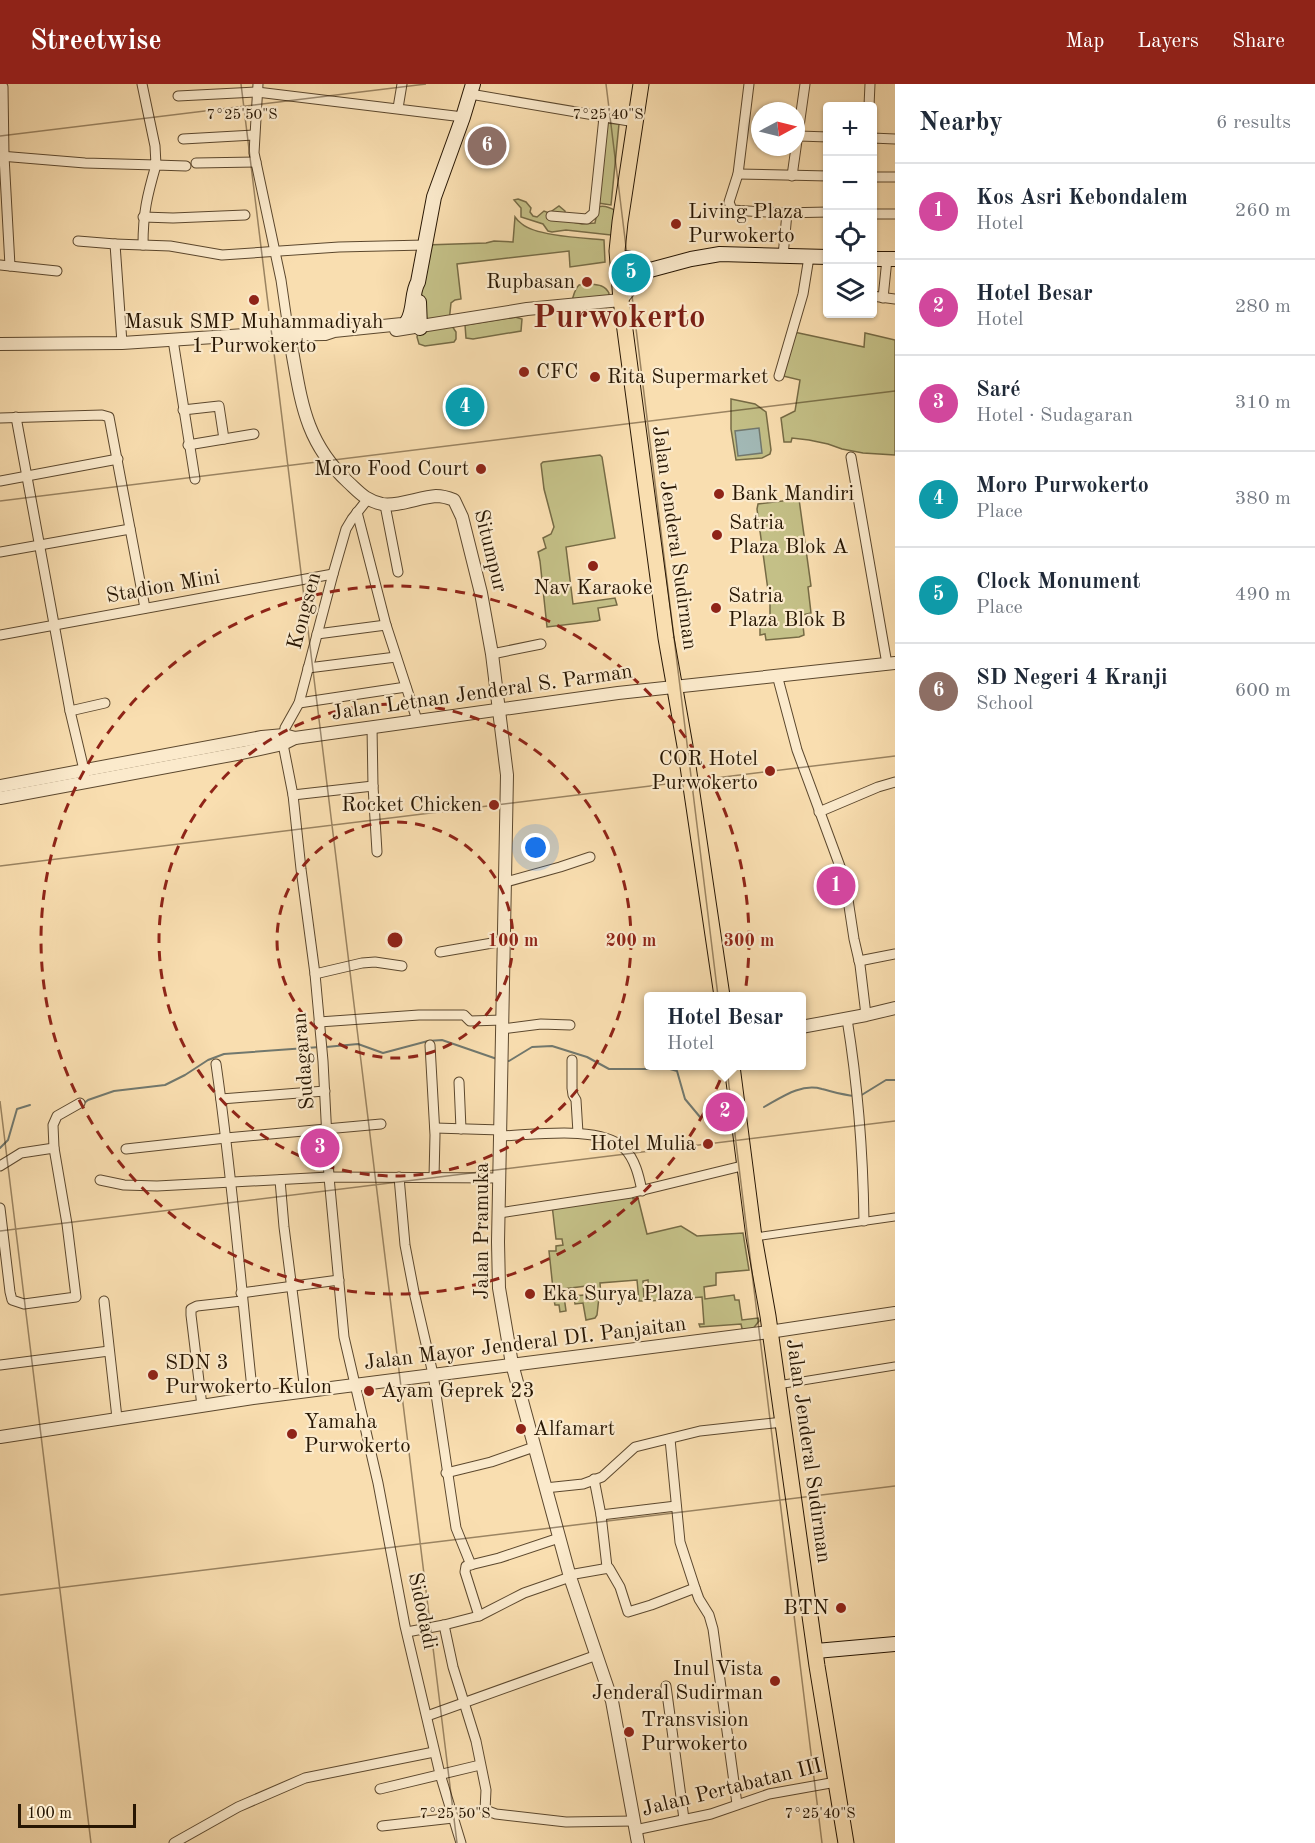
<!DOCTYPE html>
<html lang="en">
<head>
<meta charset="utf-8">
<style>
	body { margin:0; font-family:"Old Standard TT",serif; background:#f2f2f3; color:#1f2937 }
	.controls { position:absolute; right:18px; top:18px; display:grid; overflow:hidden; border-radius:6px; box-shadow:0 2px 4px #0004 }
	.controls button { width:54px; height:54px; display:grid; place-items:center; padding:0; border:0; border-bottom:2px solid #e0e1e3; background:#fff; color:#1f2937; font:30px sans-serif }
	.compass { position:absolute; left:751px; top:18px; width:54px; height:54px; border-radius:50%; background:#fff; box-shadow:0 2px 4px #0004; rotate:83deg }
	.scale { position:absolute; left:18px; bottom:15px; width:118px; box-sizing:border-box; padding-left:6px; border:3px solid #271603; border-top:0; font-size:16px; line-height:21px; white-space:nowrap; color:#271603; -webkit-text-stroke:4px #fbeacc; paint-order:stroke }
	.you { position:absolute; left:536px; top:764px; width:21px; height:21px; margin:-15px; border:4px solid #fff; border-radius:50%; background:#1a73e8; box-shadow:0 0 0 9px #1a73e833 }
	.badge { display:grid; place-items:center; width:39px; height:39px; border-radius:50%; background:#8f2418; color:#fff; font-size:20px; font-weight:700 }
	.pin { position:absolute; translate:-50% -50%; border:3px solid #fff; box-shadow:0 2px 6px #0006 }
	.popup { position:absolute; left:644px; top:908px; width:162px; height:78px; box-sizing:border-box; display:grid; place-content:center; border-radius:6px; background:#fff; filter:drop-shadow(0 2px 4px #0005); font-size:20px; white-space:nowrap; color:#747a83 }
	.popup b { font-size:22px; color:#1f2937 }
	.popup::after { content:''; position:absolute; left:50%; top:100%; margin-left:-12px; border:12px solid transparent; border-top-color:#fff }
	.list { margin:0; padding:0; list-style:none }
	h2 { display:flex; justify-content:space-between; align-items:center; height:78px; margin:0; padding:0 24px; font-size:26px }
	h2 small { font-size:20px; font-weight:400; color:#747a83 }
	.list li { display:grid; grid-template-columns:39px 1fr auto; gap:18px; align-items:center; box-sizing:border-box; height:96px; padding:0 24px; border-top:2px solid #e0e1e3 }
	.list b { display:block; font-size:22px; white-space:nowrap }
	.list p { margin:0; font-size:20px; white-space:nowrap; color:#747a83 }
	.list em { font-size:20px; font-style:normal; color:#747a83 }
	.icon { flex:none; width:33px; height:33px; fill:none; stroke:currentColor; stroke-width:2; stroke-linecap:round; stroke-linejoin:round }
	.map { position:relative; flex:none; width:895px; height:1759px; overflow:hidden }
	header { display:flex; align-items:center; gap:36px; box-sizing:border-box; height:84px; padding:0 30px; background:#8f2418; color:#fff }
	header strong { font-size:28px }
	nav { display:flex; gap:33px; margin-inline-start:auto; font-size:21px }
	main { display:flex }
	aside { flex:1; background:#fff }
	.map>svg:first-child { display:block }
	.green { fill:#c4c087; stroke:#766b45; stroke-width:1.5 }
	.water { fill:#a2b9b6; stroke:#71786e; stroke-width:1.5 }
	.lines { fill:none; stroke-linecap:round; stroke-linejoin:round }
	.stream { stroke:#71786e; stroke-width:2 }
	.pedestrian-casing { stroke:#5c482e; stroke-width:9 }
	.minor-casing { stroke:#5c482e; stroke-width:11 }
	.tertiary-casing { stroke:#5c482e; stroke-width:14 }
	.secondary-casing { stroke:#271603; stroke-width:16 }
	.primary-casing { stroke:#271603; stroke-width:17 }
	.pedestrian { stroke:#fbeacc; stroke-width:7 }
	.minor { stroke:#fbeacc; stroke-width:9 }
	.tertiary { stroke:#fbeacc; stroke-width:12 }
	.secondary { stroke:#fbeacc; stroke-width:14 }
	.primary { stroke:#f9deb0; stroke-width:15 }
	.ticks { fill:none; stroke:#271603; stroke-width:1.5; stroke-opacity:0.45 }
	.ring { fill:none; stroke:#8f2418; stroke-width:3; stroke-dasharray:10 8 }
	.poi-dot { fill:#8f2418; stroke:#fbeacc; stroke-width:2 }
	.labels { text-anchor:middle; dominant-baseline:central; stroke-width:4.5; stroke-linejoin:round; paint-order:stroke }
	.poi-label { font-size:21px; fill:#271603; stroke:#fbeacc; text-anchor:start }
	.street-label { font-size:21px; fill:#271603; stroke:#fbeacc }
	.town-label { font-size:33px; font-weight:bold; fill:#7a1f14; stroke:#fbeacc }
	.ticks-label { font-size:15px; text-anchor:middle; fill:#271603; stroke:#fbeacc; stroke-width:4.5; stroke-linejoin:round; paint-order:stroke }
	.centre { fill:#8f2418; stroke:#fbeacc; stroke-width:3 }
	.ring-label { font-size:18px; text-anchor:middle; font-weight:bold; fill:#8f2418; stroke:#fbeacc; stroke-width:4.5; stroke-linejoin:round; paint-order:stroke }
</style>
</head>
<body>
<header>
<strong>Streetwise</strong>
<nav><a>Map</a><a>Layers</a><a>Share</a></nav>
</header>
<main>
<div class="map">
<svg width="895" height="1759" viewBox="0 0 895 1759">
	<rect width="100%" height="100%" fill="#f9deb0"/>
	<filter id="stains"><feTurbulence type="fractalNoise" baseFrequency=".00333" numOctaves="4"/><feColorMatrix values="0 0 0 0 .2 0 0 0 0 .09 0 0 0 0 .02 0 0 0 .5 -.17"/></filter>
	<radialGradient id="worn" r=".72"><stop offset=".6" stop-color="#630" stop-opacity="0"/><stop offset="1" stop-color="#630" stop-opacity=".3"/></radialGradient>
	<!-- green -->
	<g class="green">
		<path d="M606,39L619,40L611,121L598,119Z"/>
		<path d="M518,115L526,118L531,124L530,128L533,132L537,133L544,127L549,129L559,122L565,127V134L568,137L582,140L595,139L598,123C604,121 611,124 616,127L615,147L611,151L566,146L552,148L548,147L543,140L521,133V124L514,116Z"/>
		<path d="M515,133C517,136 519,138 522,140C536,152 584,154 604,156L605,178L570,183L569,167L457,180L461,215L455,216L451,219L449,238H407L425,161L486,159L494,157L513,158Z"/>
		<path d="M587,200C597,201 604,200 609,209L608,214L570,221C574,214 573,207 579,201Z"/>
		<path d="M515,233L522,235L521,247L473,255L466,254L465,241Z"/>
		<path d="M452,242L456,248V255L454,258L425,262L419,260L417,253L418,248Z"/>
		<path d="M794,248L864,263L865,249L895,256V371L863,369L842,365L828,360L809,356L792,354L791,358H784L781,334L795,327L800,296L783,292Z"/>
		<path d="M731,315L755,320L766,328L771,366L770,370L762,374L736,376L731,345Z"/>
		<path d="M600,371L602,373L615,454L566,463L573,520L615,514L617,521L598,524L600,536L597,537L547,543L540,477L538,468L546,464L543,454L551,450L554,443L544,405L541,380L543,378Z"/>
		<path d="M799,415L811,502L808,503L811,529L802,531L804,551L799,553L766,556L765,550L760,551V539L770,531V521L757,425L758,420Z"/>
		<path d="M631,1109L633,1115L638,1114L647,1150L681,1142L697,1152L743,1149L749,1186L716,1189V1201L704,1203L705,1215L734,1211L735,1216H739L742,1236L758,1234L759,1237L752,1246L743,1249L741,1240L700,1243L699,1240H704L702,1213L650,1217L648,1196L643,1197L644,1217H639L637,1196L600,1199L601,1212L599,1213L597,1231L595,1234L586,1236L583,1219L575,1220L574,1212L595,1210L594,1201L563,1205L566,1227L560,1228L559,1221H555L554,1216L549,1217L547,1214L550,1206L553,1205L549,1167H556V1162L563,1161L562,1155H556L552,1121Z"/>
	</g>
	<!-- water -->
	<path class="water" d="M759,344L762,369L738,372L735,347Z"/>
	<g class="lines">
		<!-- stream -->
		<g class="stream">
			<path d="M326,963L358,960L383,969L428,957L442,956L497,975"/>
			<path d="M505,977H509L532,963L552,962L587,973L609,985H670L677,987L685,1015L700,1033"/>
			<path d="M860,1012L886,996H895"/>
			<path d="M83,1020L88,1016L114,1007L165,1001L185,991L208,976L224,970L320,963"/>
			<path d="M764,1023C782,1013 801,999 822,1005C834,1008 843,1011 855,1012"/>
			<path d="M0,1064L8,1056L17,1025L30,1021"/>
		</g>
		<!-- pedestrian casing -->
		<g class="pedestrian-casing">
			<g id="pedestrian">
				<path d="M755,1153L895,1133"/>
				<path d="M778,1301L895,1282"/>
			</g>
		</g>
		<!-- minor casing -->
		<g class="minor-casing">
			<g id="minor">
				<path d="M258,0L254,69L281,196L289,251"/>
				<path d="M749,0L738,90L729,118L732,126L782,129L828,128"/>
				<path d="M3,3L4,72L10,182"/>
				<path d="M470,10L635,38"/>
				<path d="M178,12L257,8L463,33"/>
				<path d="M869,22L870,0"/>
				<path d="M398,24L402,0"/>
				<path d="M799,52L828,53"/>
				<path d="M872,54L895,55"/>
				<path d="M183,55L254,51"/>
				<path d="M0,72L85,79L156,81L155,62L142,0"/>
				<path d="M196,79L256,78"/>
				<path d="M738,90L828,92"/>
				<path d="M792,92L805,0"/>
				<path d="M872,93H895"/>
				<path d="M872,130H895"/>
				<path d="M551,132L587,135L594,129L604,33"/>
				<path d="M143,133L173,134L245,131"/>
				<path d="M78,157L115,160"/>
				<path d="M143,161C143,129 147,112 156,81L186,82"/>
				<path d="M783,172L787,129"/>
				<path d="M0,181L57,187"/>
				<path d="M872,212L895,215"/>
				<path d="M883,214L887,175"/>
				<path d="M173,256L195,395"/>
				<path d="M122,259L115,160L170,162L222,171L339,163L425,161"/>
				<path d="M779,292L803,210L809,173"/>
				<path d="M183,326L219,322L224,355"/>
				<path d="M16,333L70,627L85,690"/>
				<path d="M0,334L102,331L109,333L145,524"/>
				<path d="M188,361L254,350"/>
				<path d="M851,373L887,580"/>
				<path d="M0,397L118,375"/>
				<path d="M367,416L352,435L346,445L333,490L299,619L285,644L283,660L293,711L301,785L315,890L323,977L329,1093L344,1253L378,1399L405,1542L440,1690L461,1759"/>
				<path d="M385,421L398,488"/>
				<path d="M357,428L386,541L417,636"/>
				<path d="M0,468L130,445"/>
				<path d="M317,550L386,541"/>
				<path d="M0,551L333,490"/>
				<path d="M492,570L541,560"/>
				<path d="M308,584L396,573"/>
				<path d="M777,591L797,666L845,796L854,855L860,881L866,931"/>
				<path d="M299,619L406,603"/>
				<path d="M70,627L105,619"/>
				<path d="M372,643L373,702L377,768"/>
				<path d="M293,711L373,702"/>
				<path d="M819,728L878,703L895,698"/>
				<path d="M506,798L560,783L590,773"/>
				<path d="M440,868L504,857"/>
				<path d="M859,877L895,870"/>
				<path d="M315,890L362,879L375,878L402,882"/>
				<path d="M847,935C858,1002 863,1069 864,1137"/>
				<path d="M319,938L419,931H464L470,937L503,936"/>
				<path d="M502,945L541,940L570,941"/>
				<path d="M430,961L435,1051L434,1093"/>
				<path d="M572,976V1004L573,1011L576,1016L578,1049"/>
				<path d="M216,980C232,1091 241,1203 253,1314"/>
				<path d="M459,998L461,1045"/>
				<path d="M221,1015L325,1007"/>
				<path d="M435,1044L501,1046"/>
				<path d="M502,1052C533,1051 600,1041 624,1064C635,1075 639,1092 642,1107"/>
				<path d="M126,1065L226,1054L381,1040"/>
				<path d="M0,1082L21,1069L54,1064"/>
				<path d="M399,1093L405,1161L414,1208L433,1290L454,1431L456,1444L471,1481"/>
				<path d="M100,1096L124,1101L157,1102L329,1093L500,1094"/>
				<path d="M280,1096L284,1143L305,1307"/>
				<path d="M0,1124L10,1208L12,1216L24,1220L76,1213L67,1140L54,1064L53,1041L57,1032L80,1019"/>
				<path d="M499,1129L631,1109L746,1081"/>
				<path d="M241,1209L339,1196"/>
				<path d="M104,1217L117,1334"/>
				<path d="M0,1281L109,1267"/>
				<path d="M202,1322L191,1231V1225L197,1222L242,1217"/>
				<path d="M670,1355L680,1458L695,1504L699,1515L709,1531L713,1545L737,1720"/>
				<path d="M446,1389L491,1378L534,1363"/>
				<path d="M594,1395L601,1431L607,1483"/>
				<path d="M545,1404L583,1400L602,1393L635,1363L700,1347L783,1338"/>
				<path d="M601,1431L676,1422"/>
				<path d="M569,1491L609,1484L620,1503L628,1528L651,1521L695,1504"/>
				<path d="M479,1532L465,1488L466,1482L499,1474L559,1454"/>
				<path d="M444,1541L453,1583L476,1657L486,1706L485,1726L496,1730L566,1738L634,1737"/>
				<path d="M407,1548L444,1541L479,1532L524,1509L570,1493"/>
				<path d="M666,1602L684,1735"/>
				<path d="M427,1632L597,1571"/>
				<path d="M380,1705L480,1681"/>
				<path d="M382,1742L453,1734"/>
				<path d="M635,1746L711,1730L769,1710L836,1698"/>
				<path d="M174,1759L238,1723L305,1694L434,1668"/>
			</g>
		</g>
		<!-- tertiary casing -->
		<g class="tertiary-casing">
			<g id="tertiary">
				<path d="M396,246L527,225L621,216L642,192L650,186"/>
				<path d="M289,251C301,310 301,354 348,398C360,409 365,416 382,420C397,423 420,413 436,412C442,412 449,414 454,416L462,433L481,509L492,570L507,691L498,1158L499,1204L512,1280L570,1493L612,1617L638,1759"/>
				<path d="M0,260L122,259L245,251L325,250L334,247L402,240L407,238"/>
				<path d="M0,702L262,653L284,651L295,654"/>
				<path d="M0,714L242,669L283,660L295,654L618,609L895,579"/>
				<path d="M801,943L866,931L895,924"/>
				<path d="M0,1353L253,1314L769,1248L895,1229"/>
			</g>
		</g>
		<!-- secondary casing -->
		<g class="secondary-casing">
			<g id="secondary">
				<path d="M872,175H895"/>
				<path d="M618,185L620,179L624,174H628L639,183L650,186L691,175L720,170L828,173"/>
				<path d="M419,218L420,244"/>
				<path d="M407,238C415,226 411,210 418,198L434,113L463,33L473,0"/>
				<path d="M816,1567L895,1560"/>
			</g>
		</g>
		<!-- primary casing -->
		<g class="primary-casing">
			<g id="primary">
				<path d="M641,0L620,138L617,167L621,216L666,554L685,662L722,912"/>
				<path d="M732,982L754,1153L768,1232L817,1582L846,1759"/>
			</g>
		</g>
		<!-- pedestrian -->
		<use href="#pedestrian" class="pedestrian"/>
		<!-- minor -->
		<use href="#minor" class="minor"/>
		<!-- tertiary -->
		<use href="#tertiary" class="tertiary"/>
		<!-- secondary -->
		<use href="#secondary" class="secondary"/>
		<!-- primary -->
		<use href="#primary" class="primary"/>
	</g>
	<!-- ticks -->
	<path class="ticks" d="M241,0L457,1759M606,0L822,1759M0,52L426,0M0,417L895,307M0,782L895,672M0,1017L91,1759M0,1147L895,1037M0,1511L895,1402"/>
	<!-- distance rings -->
	<g class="ring">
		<circle cx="395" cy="856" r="118"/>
		<circle cx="395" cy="856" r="236"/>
		<circle cx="395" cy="856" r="354"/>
	</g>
	<!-- markers -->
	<g class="poi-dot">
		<circle cx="676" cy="140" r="6"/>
		<circle cx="587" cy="198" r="6"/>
		<circle cx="254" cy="216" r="6"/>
		<circle cx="524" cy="288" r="6"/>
		<circle cx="595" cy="293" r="6"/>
		<circle cx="481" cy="385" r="6"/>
		<circle cx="719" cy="410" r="6"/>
		<circle cx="717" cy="451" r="6"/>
		<circle cx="593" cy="482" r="6"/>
		<circle cx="716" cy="524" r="6"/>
		<circle cx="770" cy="687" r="6"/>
		<circle cx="494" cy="721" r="6"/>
		<circle cx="708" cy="1060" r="6"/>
		<circle cx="530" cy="1210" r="6"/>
		<circle cx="153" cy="1291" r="6"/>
		<circle cx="369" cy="1307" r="6"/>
		<circle cx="521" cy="1345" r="6"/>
		<circle cx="292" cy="1350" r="6"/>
		<circle cx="841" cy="1524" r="6"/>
		<circle cx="775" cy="1597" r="6"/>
		<circle cx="629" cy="1648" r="6"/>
	</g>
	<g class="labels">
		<!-- poi labels -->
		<g class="poi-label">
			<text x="688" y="128">Living Plaza<tspan x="688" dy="24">Purwokerto</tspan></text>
			<text x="575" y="198" text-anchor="end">Rupbasan</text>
			<text x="254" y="238" text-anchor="middle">Masuk SMP Muhammadiyah<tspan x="254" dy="24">1 Purwokerto</tspan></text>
			<text x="536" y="288">CFC</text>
			<text x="607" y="293">Rita Supermarket</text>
			<text x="469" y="385" text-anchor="end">Moro Food Court</text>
			<text x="731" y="410">Bank Mandiri</text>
			<text x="729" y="439">Satria<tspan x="729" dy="24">Plaza Blok A</tspan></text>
			<text x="593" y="504" text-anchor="middle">Nav Karaoke</text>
			<text x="728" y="512">Satria<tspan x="728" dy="24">Plaza Blok B</tspan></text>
			<text x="758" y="675" text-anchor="end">COR Hotel<tspan x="758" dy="24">Purwokerto</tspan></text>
			<text x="482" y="721" text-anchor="end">Rocket Chicken</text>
			<text x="696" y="1060" text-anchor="end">Hotel Mulia</text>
			<text x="542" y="1210">Eka Surya Plaza</text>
			<text x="165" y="1279">SDN 3<tspan x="165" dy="24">Purwokerto Kulon</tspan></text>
			<text x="381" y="1307">Ayam Geprek 23</text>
			<text x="304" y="1338">Yamaha<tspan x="304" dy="24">Purwokerto</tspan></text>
			<text x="533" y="1345">Alfamart</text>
			<text x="829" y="1524" text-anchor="end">BTN</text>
			<text x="763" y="1585" text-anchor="end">Inul Vista<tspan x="763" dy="24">Jenderal Sudirman</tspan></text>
			<text x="641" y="1636">Transvision<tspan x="641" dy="24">Purwokerto</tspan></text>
		</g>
		<!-- street labels -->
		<g class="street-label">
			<text transform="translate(674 454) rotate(82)">Jalan Jenderal Sudirman</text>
			<text transform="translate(490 467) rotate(76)">Situmpur</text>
			<text transform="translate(163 503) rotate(-10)">Stadion Mini</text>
			<text transform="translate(305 527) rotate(-75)">Kongsen</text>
			<text transform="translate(482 609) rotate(-8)">Jalan Letnan Jenderal S. Parman</text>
			<text transform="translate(304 977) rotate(-95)">Sudagaran</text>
			<text transform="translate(482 1147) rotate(-90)">Jalan Pramuka</text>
			<text transform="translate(525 1260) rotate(-7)">Jalan Mayor Jenderal DI. Panjaitan</text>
			<text transform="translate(808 1367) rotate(82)">Jalan Jenderal Sudirman</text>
			<text transform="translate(422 1527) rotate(78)">Sidodadi</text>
			<text transform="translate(732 1704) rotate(-14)">Jalan Pertabatan III</text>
		</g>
		<!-- town labels -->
		<g class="town-label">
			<text x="619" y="234">Purwokerto</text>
		</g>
	</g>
	<g class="ticks-label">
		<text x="242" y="35">7°25'50"S</text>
		<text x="608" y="35">7°25'40"S</text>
		<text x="455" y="1734">7°25'50"S</text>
		<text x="820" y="1734">7°25'40"S</text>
	</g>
	<circle cx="395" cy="856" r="9" class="centre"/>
	<g class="ring-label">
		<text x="513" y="862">100 m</text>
		<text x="631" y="862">200 m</text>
		<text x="749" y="862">300 m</text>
	</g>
	<rect width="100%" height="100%" filter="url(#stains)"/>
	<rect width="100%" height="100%" fill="url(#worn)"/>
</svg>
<div class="controls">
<button>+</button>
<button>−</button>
<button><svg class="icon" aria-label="locate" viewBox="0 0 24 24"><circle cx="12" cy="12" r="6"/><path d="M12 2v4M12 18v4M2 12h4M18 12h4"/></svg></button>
<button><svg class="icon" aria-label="layers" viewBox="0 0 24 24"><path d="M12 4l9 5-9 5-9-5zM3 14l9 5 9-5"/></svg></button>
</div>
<svg class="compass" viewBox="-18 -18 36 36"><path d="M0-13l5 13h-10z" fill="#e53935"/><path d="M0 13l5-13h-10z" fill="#747a83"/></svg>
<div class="scale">100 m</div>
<div class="you"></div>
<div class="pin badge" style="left:836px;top:802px;background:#d1479c">1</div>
<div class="pin badge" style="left:725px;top:1028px;background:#d1479c">2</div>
<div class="popup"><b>Hotel Besar</b>Hotel</div>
<div class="pin badge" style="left:320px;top:1064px;background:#d1479c">3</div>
<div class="pin badge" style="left:465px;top:323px;background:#0f9aa8">4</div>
<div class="pin badge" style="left:631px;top:189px;background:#0f9aa8">5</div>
<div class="pin badge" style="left:487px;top:62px;background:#8d6e63">6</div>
</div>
<aside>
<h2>Nearby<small>6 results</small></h2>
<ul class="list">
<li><span class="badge" style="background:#d1479c">1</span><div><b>Kos Asri Kebondalem</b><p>Hotel</p></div><em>260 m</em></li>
<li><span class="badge" style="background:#d1479c">2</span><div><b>Hotel Besar</b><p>Hotel</p></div><em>280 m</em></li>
<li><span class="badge" style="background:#d1479c">3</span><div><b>Saré</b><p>Hotel · Sudagaran</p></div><em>310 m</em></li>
<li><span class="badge" style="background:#0f9aa8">4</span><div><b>Moro Purwokerto</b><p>Place</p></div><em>380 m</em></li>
<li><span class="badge" style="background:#0f9aa8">5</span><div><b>Clock Monument</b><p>Place</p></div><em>490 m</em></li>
<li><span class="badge" style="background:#8d6e63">6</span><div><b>SD Negeri 4 Kranji</b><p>School</p></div><em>600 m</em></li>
</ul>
</aside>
</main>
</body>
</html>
